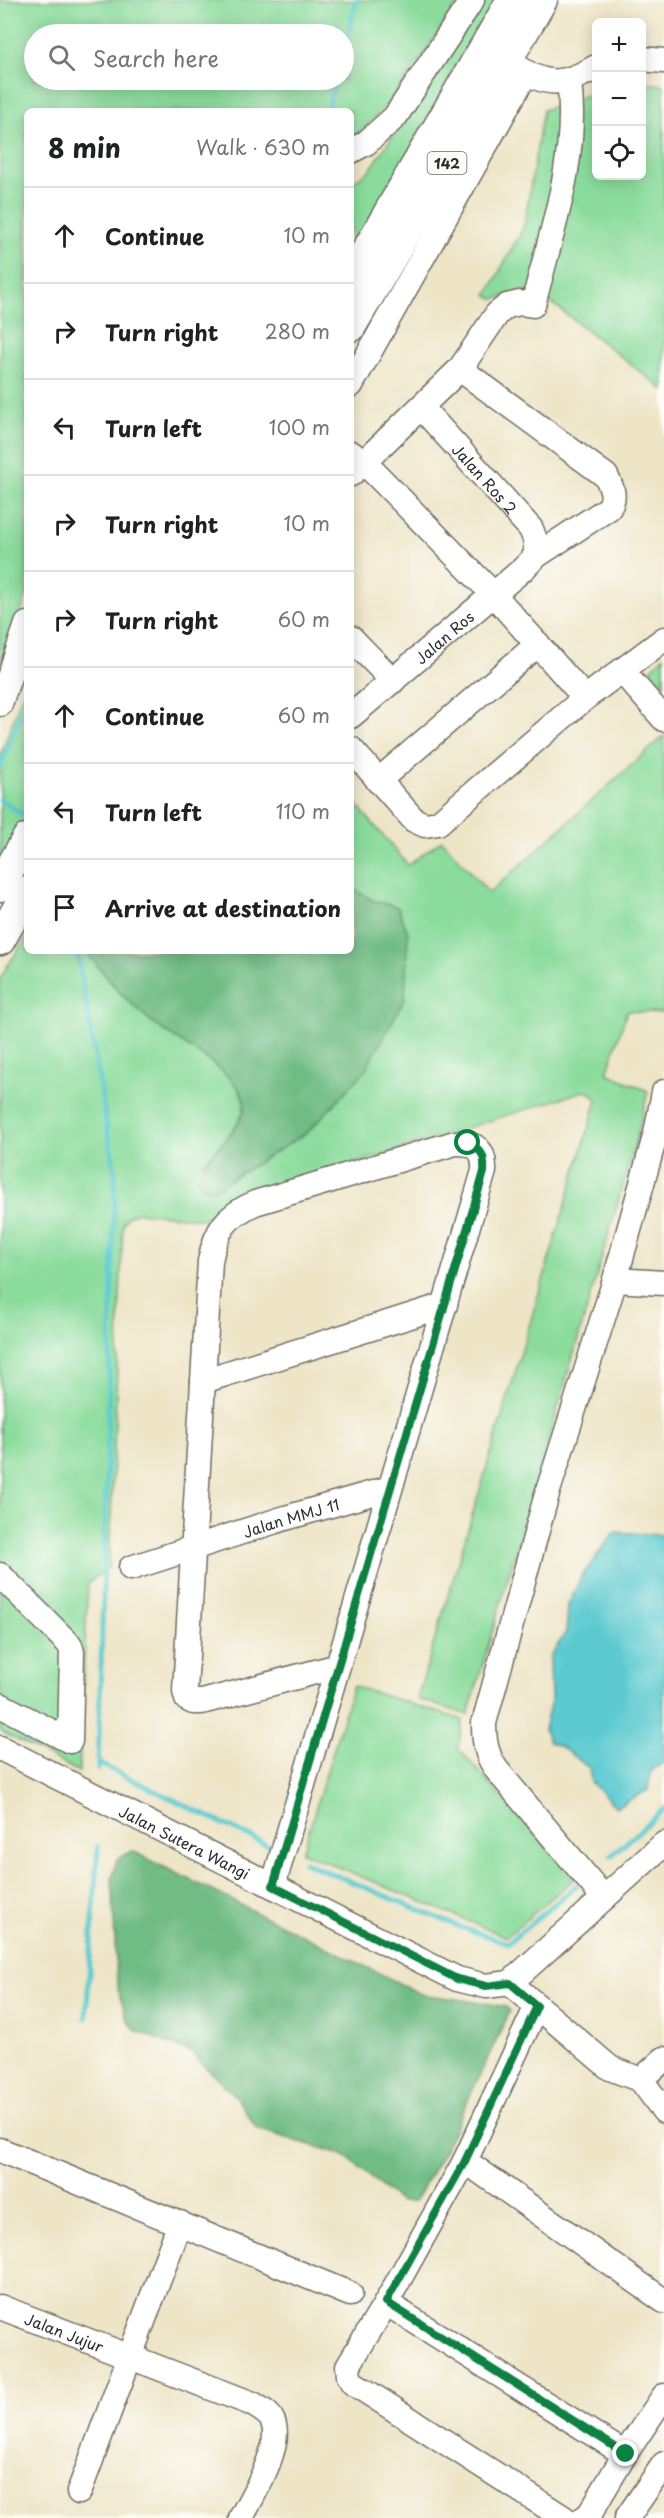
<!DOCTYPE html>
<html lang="en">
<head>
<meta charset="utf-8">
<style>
	body { margin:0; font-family:"Playpen Sans",sans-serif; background:#f2f2f2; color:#202124 }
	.controls { position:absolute; right:18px; top:18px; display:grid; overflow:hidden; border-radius:9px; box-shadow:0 3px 15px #0003 }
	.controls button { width:54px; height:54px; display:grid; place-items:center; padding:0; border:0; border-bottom:2px solid #e0e0e0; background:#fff; color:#202124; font:30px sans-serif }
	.stop { position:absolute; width:18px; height:18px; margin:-14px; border:4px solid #0b8043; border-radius:50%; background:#fff }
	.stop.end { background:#0b8043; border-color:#fff; box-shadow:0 2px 6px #0008 }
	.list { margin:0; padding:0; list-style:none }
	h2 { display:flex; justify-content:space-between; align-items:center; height:78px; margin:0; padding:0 24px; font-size:26px }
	h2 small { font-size:20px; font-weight:400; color:#757577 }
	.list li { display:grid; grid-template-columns:39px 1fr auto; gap:18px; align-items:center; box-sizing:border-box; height:96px; padding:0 24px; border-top:2px solid #e0e0e0 }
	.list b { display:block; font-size:22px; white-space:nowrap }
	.list em { font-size:20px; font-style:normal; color:#757577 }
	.icon { flex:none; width:33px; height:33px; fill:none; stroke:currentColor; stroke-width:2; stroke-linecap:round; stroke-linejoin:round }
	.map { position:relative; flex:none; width:664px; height:2518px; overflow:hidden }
	.search { position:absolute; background:#fff; box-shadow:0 3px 15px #0003; left:24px; top:24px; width:330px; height:66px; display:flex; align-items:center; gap:15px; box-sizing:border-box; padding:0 21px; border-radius:33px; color:#757577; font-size:22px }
	.panel { position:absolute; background:#fff; box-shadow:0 3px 15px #0003; left:24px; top:108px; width:330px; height:846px; border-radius:9px }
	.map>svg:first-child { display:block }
	.green { fill:#8bdc9c; stroke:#5b8464; stroke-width:1.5; fill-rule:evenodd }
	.forest { fill:#70bc84; stroke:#4e7458; stroke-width:1.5 }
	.water { fill:#5ccad0; stroke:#447a7e; stroke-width:1.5 }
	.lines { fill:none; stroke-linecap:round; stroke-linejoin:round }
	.stream { stroke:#5ccad0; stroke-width:5 }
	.minor-casing { stroke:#6f6c62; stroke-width:27 }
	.major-casing { stroke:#6f6c62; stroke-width:33 }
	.minor { stroke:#fff; stroke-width:24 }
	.major { stroke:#fff; stroke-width:30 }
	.route { stroke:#0b8043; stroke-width:8 }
	.labels { text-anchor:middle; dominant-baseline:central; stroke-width:4.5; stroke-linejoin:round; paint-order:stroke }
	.shield { fill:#fdfcf7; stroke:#6a6a68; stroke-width:1.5 }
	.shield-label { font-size:14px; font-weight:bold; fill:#2b2b2b }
	.street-label { font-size:15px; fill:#2b2b2b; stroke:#fdfcf7 }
</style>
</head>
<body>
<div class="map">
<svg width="664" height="2518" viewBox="0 0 664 2518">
	<rect width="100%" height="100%" fill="#fdfcf7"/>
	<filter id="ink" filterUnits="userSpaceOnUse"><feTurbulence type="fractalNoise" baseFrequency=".0167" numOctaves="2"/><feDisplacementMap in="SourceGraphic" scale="12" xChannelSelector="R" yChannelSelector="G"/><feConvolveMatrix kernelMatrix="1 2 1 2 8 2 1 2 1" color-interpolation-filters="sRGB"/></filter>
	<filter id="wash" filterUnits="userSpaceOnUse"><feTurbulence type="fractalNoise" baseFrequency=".008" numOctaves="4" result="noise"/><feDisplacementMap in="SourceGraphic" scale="24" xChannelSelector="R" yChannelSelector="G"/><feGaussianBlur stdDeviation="1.35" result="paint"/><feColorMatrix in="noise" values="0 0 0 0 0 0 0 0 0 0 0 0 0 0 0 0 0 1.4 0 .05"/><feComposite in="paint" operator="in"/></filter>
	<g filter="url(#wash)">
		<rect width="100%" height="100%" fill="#eee5c7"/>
		<!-- green -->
		<g class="green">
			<path d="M0,0H460C436,36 386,116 351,138V111H27V594L0,672ZM34,34H344V80H34Z"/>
			<path d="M484,0H497L351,253V183L370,170Z"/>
			<path d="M642,83L664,85V390L549,301L524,291L494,299L487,295L524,226L543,110L596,92V176H642Z"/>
			<path d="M664,656V684L650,670Z"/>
			<path d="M27,682V816L0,864V756Z"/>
			<path d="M664,736V1013L627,1011L607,1073L648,1091L637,1137L468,1715L417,1699L597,1100L593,1094L584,1091L234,1202L202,1219L137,1212L128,1216L123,1224L109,1567L88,1583L79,1772L0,1731V978L27,936V951H88L91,958C103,972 114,988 127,1000C137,1009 147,1018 158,1027C179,1042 245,1077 244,1105C244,1122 214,1152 202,1164L215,1189L308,1132L364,1072L408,933L398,908L372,900L355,890L351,878V798L408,865L442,840L489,893Z"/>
			<path d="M353,1686L463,1720L458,1748L574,1879L506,1937L302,1852Z"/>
		</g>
		<!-- forest -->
		<g class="forest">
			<path d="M351,878L355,890L372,900L398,907L408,933L405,999L364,1072L308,1132L215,1189L202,1187L197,1179C207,1153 235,1136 244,1111C246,1104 243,1095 239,1089C219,1062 185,1046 159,1027C132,1007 112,983 91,958L88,951H351Z"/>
			<path d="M132,1851L421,1994L491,2004L506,2007L510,2011L445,2149L414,2202H400L344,2155L257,2129L236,2097L190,2052L136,2031L127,2019L117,1985L112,1878L117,1859Z"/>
		</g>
		<!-- water -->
		<path class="water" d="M614,1532L664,1535V1763L651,1771L648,1790L616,1807L591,1782L589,1768L560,1746L549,1742L544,1730L551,1700L550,1657L566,1632L568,1605L580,1579Z"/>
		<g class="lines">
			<!-- stream -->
			<g class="stream">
				<path d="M344,50L357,0"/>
				<path d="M327,111L335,80"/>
				<path d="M0,766L27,699"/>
				<path d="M0,800L27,817"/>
				<path d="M77,951L115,1174L98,1769"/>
				<path d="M98,1763L269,1846"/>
				<path d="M611,1856L664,1809"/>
				<path d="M304,1862L460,1927L508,1943L577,1885"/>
				<path d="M86,2018L98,1847"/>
			</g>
		</g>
	</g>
	<g filter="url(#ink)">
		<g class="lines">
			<!-- minor casing -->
			<g class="minor-casing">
				<g id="minor">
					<path d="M642,59L664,61"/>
					<path d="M515,65C546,88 565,85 596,67"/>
					<path d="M351,151L366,143L395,117L472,0"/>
					<path d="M351,385L526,73"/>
					<path id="s1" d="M421,407L531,529L536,542V556"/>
					<path d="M351,453L364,462L460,369L497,314L507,306L520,303L533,305C551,233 579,156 569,81"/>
					<path d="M351,474L364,462L493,594L585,698L438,823L425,825L414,820L351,749"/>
					<path d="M351,638L393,681"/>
					<path d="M622,671L664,719"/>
					<path d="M585,698L664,639"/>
					<path d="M0,704L27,624"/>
					<path id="s2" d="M351,716L523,569L536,556L609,508C616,496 612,488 606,476L460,369"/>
					<path d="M378,781L538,644"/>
					<path d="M615,1280L664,1283"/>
					<path d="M203,1381L445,1305"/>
					<path id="s3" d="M131,1568L282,1519L390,1488"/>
					<path d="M0,1575L70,1645L72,1652L70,1741L0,1705"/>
					<path id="s4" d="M0,1748L457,1979L486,1986L510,1983L664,1844"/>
					<path d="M273,1886L484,1171C485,1150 476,1142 455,1143L255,1203C226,1216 216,1230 210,1261L185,1691L187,1699L193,1702H202L338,1666"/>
					<path d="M604,1898L496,1769C486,1754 484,1741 484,1723L547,1494L615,1280L656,1133L664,1092"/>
					<path d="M510,1983L610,2068L641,2080L664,2111"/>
					<path d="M537,2006L465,2161L664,2301"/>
					<path d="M641,2080L664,2059"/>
					<path d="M0,2150L350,2294"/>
					<path d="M465,2161L386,2303L625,2454L664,2396"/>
					<path d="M386,2303L348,2366L349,2376L353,2383L564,2518"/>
					<path id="s5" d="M0,2307L253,2404C260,2409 270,2413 273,2422C283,2446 252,2496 241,2518"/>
					<path d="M79,2492L180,2223"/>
					<path d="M584,2518L589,2515L625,2454"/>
					<path d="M627,2518L664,2464"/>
				</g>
			</g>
			<!-- major casing -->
			<g class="major-casing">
				<g id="major">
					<path d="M351,278L512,0"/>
					<path d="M351,326L542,0"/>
					<path d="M0,886L27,839"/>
					<path d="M0,940L27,892"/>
				</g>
			</g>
			<!-- minor -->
			<use href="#minor" class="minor"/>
			<!-- major -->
			<use href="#major" class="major"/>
		</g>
	</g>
	<g class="lines" filter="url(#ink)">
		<!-- route -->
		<path class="route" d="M468,1143C483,1150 485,1156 484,1172L273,1886L457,1979L486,1986L510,1983L537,2006L465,2161L386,2302L626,2454"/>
	</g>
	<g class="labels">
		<!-- shield labels -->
		<rect class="shield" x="427.5" y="152" width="39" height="22" rx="4.5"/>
		<g class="shield-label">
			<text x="447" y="163">142</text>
		</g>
		<!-- street labels -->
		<g class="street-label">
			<text stroke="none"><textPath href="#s1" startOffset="96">Jalan Ros 2</textPath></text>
			<text stroke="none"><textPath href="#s2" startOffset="122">Jalan Ros</textPath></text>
			<text stroke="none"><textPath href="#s3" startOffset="168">Jalan MMJ 11</textPath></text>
			<text stroke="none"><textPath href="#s4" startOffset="207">Jalan Sutera Wangi</textPath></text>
			<text stroke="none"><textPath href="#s5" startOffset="69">Jalan Jujur</textPath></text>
		</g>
	</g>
</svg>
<div class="controls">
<button>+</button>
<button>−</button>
<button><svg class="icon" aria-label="locate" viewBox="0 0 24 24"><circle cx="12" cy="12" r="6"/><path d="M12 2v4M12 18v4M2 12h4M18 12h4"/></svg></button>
</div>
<div class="stop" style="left:468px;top:1143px"></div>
<div class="stop end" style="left:626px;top:2454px"></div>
<div class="search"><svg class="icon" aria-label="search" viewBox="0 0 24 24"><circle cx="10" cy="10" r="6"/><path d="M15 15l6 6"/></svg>Search here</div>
<section class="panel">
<h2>8 min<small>Walk · 630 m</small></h2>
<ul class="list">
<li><svg class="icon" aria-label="ahead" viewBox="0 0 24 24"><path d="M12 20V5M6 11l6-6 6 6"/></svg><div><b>Continue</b></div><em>10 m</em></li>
<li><svg class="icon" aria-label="right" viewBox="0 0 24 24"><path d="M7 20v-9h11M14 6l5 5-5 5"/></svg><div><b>Turn right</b></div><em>280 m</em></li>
<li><svg class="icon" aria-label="left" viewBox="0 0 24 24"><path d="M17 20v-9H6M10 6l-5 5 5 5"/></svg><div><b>Turn left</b></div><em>100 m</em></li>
<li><svg class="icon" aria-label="right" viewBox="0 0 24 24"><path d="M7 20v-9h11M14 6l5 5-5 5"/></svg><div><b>Turn right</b></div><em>10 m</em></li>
<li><svg class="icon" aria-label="right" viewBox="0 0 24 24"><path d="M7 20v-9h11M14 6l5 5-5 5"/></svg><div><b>Turn right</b></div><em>60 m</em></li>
<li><svg class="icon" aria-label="ahead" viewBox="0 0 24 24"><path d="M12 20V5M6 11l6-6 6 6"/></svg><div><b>Continue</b></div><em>60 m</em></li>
<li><svg class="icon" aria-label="left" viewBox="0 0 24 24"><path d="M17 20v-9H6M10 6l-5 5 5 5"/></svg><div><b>Turn left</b></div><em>110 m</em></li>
<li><svg class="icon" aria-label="arrive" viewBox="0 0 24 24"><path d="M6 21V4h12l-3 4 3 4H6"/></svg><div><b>Arrive at destination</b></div></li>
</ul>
</section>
</div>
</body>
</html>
